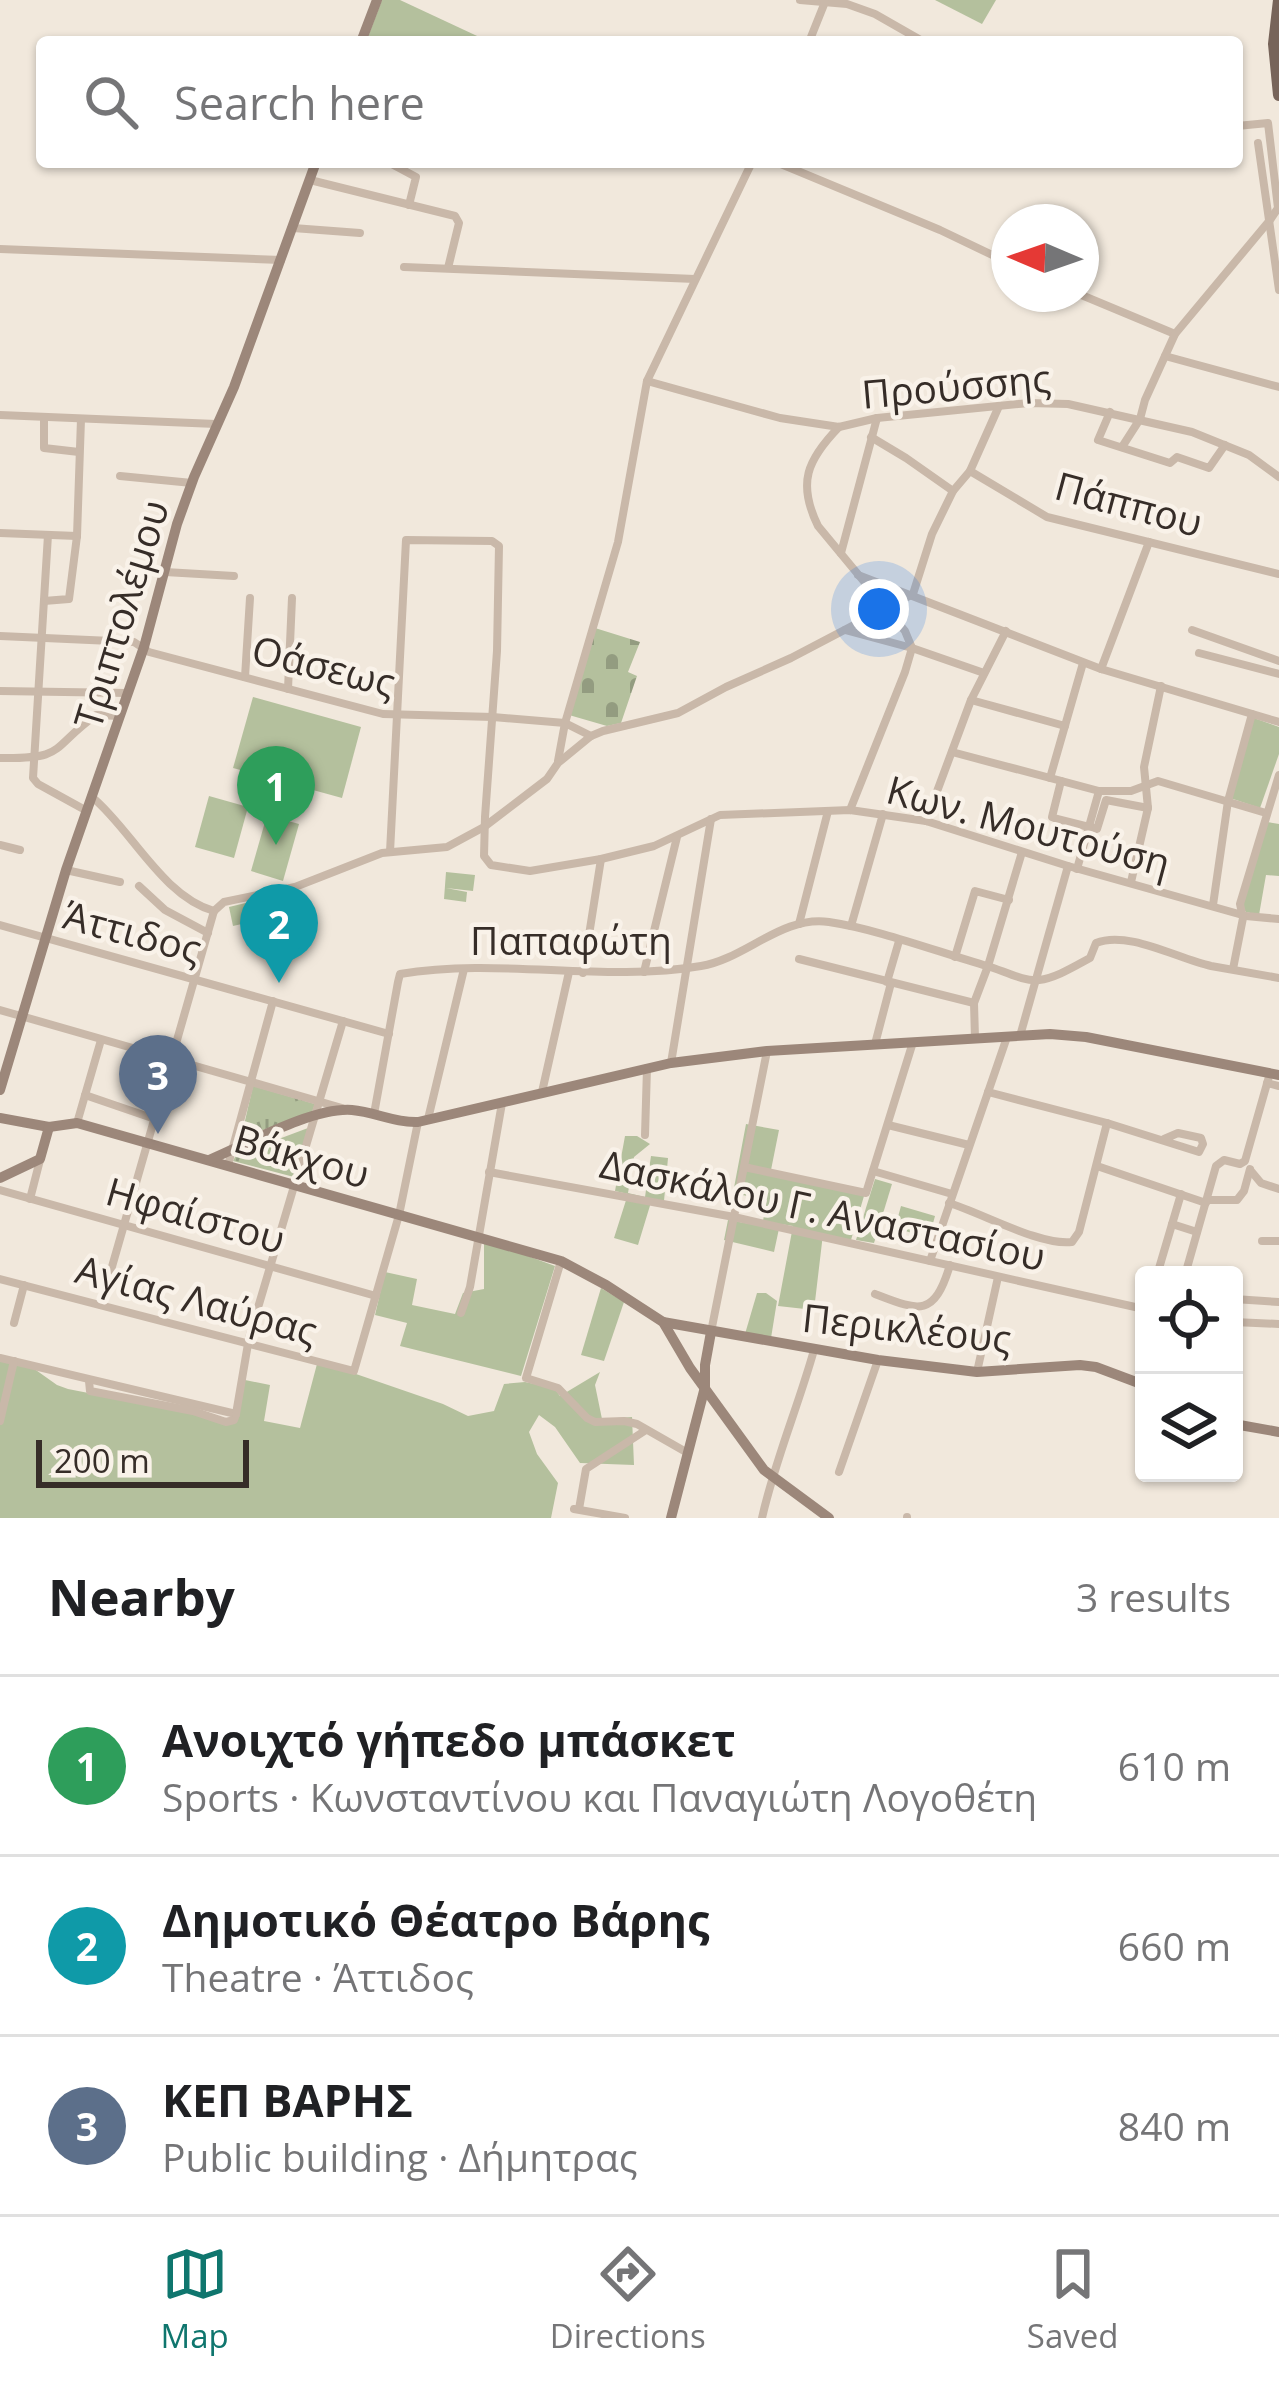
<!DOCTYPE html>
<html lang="en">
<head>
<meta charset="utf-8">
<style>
	body { margin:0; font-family:"Open Sans",sans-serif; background:#f2f2f2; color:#202124 }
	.controls { position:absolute; right:36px; bottom:36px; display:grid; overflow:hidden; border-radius:12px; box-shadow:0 3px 9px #0004 }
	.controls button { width:108px; height:108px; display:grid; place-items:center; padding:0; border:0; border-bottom:3px solid #e0e0e0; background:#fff; color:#202124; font:60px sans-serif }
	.compass { position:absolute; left:991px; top:204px; width:108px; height:108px; border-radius:50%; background:#fff; box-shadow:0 3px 9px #0004; rotate:272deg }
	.scale { position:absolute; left:36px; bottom:30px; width:213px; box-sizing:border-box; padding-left:12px; border:6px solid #362d28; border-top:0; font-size:33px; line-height:42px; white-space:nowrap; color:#362d28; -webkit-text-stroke:9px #f9f2e9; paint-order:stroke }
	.you { position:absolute; left:879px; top:609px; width:42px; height:42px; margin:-30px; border:9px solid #fff; border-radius:50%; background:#1a73e8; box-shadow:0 0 0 18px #1a73e833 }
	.badge { display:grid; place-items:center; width:78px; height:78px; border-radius:50%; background:#0f766e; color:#fff; font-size:39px; font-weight:700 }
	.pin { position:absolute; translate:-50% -99px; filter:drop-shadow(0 3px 6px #0008) }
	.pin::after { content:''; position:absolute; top:63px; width:42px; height:36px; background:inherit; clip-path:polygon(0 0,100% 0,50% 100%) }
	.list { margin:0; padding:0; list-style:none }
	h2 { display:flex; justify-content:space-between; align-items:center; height:156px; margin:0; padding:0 48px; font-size:51px }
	h2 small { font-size:39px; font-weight:400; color:#757577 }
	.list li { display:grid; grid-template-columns:78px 1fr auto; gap:36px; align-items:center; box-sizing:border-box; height:180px; padding:0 48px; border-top:3px solid #e0e0e0 }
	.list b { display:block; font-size:45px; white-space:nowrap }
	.list p { margin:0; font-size:39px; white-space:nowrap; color:#757577 }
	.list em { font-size:39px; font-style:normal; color:#757577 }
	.icon { flex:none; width:66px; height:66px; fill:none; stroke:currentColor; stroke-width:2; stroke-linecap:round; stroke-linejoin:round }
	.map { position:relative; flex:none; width:1279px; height:1518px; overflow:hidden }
	.search { position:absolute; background:#fff; box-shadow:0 3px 9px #0004; left:36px; right:36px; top:36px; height:132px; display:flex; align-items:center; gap:30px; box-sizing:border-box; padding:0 42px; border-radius:12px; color:#757577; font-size:45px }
	.sheet { height:696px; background:#fff }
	nav { display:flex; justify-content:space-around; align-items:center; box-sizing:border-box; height:168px; border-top:3px solid #e0e0e0; background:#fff; font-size:33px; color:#757577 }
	nav a { display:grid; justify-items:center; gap:6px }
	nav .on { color:#0f766e }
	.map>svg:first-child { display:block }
	.grass { fill:#b4c09d }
	.cemetery { fill:url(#cemetery-stones) }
	.park { fill:url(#park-tufts) }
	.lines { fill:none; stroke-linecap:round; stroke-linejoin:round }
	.street { stroke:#c9b8a9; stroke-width:8 }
	.secondary { stroke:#9c877a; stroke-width:10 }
	.primary { stroke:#77645a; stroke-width:12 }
	.labels { text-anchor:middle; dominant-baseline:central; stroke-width:9; stroke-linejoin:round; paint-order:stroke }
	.street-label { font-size:39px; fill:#362d28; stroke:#f9f2e9 }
</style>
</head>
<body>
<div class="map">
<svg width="1279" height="1518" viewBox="0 0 1279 1518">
	<defs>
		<pattern id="cemetery-stones" width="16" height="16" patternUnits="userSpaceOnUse" patternTransform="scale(3)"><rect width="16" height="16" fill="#b4c09d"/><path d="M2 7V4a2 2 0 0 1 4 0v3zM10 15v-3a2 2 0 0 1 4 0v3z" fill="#939c80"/></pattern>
		<pattern id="park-tufts" width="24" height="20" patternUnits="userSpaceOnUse" patternTransform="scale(3)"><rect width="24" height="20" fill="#b4c09d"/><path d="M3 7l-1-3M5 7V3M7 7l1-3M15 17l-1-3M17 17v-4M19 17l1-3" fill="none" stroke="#939c80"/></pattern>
	</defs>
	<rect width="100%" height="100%" fill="#f1e8dc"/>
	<!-- grass -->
	<g class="grass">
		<path d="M382,0H400L490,42H366Z"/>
		<path d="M935,0H996L982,24Z"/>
		<path d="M253,697L361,727L342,798L233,768Z"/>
		<path d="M1254,718L1279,727V754L1260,808L1230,798Z"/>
		<path d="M209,796L248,807L234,858L195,847Z"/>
		<path d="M267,815L299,824L283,881L251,871Z"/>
		<path d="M1267,822L1279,824V876L1266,875L1259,915L1246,912L1241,906Z"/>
		<path d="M446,872L475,875L473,891L446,888L467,892L466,902L444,899Z"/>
		<path d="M267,898L272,917L233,926L229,907Z"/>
		<path d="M746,1124L779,1130L770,1175L864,1196L851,1240L823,1234L814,1310L778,1306L793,1226L780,1224L774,1252L724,1240L728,1220L762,1226L767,1200L733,1193Z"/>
		<path d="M625,1136H637L650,1144L634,1157L628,1193L645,1197L651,1156L668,1158L664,1201L652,1199L638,1245L614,1238L628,1194L615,1191Z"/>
		<path d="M875,1179L892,1184L874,1243L856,1240Z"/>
		<path d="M901,1206L935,1216L929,1238L895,1228Z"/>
		<path d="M484,1240L555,1266L521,1376L400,1346L407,1323L375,1315L385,1272L417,1279L412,1305L455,1314L463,1293L484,1289Z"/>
		<path d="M601,1288L624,1302L604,1361L581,1355Z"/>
		<path d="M757,1293H766L777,1301L771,1338L745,1334Z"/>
		<path d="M0,1361L33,1368L57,1385L68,1389L196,1414L228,1425L245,1380L270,1385L264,1421L300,1428L317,1364L356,1374L443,1404L468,1416L494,1411L504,1384L525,1382L554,1388L560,1396L600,1372L595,1385L602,1419L632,1417L634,1465L580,1463L555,1427L539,1415L529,1432L537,1454L558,1483L551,1518H0Z"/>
	</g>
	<!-- cemetery -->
	<path class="cemetery" d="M595,628L640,642L628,672L637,676L621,723L607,726L569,715Z"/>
	<!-- park -->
	<g class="park">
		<path d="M253,1086L315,1104L312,1112L241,1138Z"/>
		<path d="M308,1128L294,1177L233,1161L236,1155Z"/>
	</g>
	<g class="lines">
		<!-- street -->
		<g class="street">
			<path d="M800,0L847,4L875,14L924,42"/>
			<path d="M809,42L825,2"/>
			<path d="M1258,143L1279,290"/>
			<path d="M388,162L416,177L409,205"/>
			<path d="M776,162L940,230L1009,263"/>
			<path d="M310,180L455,216L459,223L448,268"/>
			<path d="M293,228L360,233"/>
			<path d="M0,249L281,260"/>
			<path d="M404,267L695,279"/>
			<path d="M1079,294L1175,334"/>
			<path d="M1165,356L1279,387"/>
			<path d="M647,381L780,418L839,427L877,418L1029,403L1068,404L1192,432L1249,455L1279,477"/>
			<path d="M1110,412L1098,440L1170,463L1177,457L1209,468L1225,445"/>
			<path d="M0,415L216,424"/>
			<path d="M44,417V448L79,452"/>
			<path d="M839,427C807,460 797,483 818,526L905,631L912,648L905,672L850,810"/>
			<path d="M871,437L906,458L953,491"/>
			<path d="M1122,447L1140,419L1145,400L1175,334L1270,220L1278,208L1268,123L1237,126"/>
			<path d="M970,471L1047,517L1279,574"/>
			<path d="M120,476L192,483"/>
			<path d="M0,533L77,536"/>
			<path d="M48,535L33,778L38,784L87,811"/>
			<path d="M841,553L877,418"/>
			<path d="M165,572L234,576"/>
			<path d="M858,575L1101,669L1279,722"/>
			<path d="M44,601L69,599L77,536L81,419"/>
			<path d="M845,630L912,648L984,673"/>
			<path d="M1192,630L1279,661"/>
			<path d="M0,636L134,642L149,652L383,714L493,717L565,723L591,736"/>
			<path d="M1199,653L1279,674"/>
			<path d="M1101,669L1149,542"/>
			<path d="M245,677L250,598"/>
			<path d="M288,689L292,598"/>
			<path d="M0,691L128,693"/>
			<path d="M971,700L1065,726"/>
			<path d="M952,752L1099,791H1131L1158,781L1266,813"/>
			<path d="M0,758C67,759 49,749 96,715L120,716"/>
			<path d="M558,761L565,723L618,542L647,381L752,162"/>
			<path d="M1050,778L1083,663"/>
			<path d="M1061,781L1052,817L1057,819L1097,829L1106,800L1148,808"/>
			<path d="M92,797C131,829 162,896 214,911"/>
			<path d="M926,821L971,700L1006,631"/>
			<path d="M0,845L20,850"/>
			<path d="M390,852L406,540L492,541L499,546L497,651L485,817L484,856L491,865L530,871L601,859L654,846L720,815L850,810L926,821L1068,866L1246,916L1279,919"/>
			<path d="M1077,869L1099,791"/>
			<path d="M66,870L120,882"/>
			<path d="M1131,882L1148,808L1144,767L1161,686"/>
			<path d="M139,886L165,910L208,933"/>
			<path d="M1213,905L1228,801L1252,714"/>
			<path d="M214,911L224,902L295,887L382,853L447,847L484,827L547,779L558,763L591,736L603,731L678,713L726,687L791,658L913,594L932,534L953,491L970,471L999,406"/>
			<path d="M799,924L828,811"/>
			<path d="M0,925L389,1034"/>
			<path d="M851,926L883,814"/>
			<path d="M955,957L975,891L1009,900"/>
			<path d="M799,959L974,1003"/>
			<path d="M1233,969L1243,918L1240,904L1279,775"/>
			<path d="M644,972L677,837"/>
			<path d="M583,973L601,859"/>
			<path d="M887,982L899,941"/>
			<path d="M0,1010L342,1108"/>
			<path d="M1020,1036L1068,866"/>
			<path d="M975,1038L974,1003L988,966L1022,852"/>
			<path d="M875,1044L891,983"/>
			<path d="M671,1063L711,819"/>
			<path d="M1267,1083L1279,1086"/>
			<path d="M542,1092L569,972"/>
			<path d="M988,1092L1107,1123L1199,1152L1203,1144L1201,1138L1178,1133L1164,1139"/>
			<path d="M85,1095L155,1119"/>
			<path d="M374,1114L398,982L400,974C500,957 602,983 701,966C745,959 782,915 829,922C877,929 938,952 987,966C1002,970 1024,982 1039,980C1056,978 1075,966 1090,958L1096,943C1128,930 1178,959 1211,966C1233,970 1256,974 1279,978"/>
			<path d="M428,1119L464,969"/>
			<path d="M77,1123L101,1040"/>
			<path d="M888,1125L969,1145"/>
			<path d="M645,1135L647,1068"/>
			<path d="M228,1165L273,1001"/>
			<path d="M1097,1166L1206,1203"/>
			<path d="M744,1167L866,1193L913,1042"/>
			<path d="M873,1171L952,1194"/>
			<path d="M1251,1171L1261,1183L1279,1189"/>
			<path d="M489,1172L734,1217L1144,1309"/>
			<path d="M0,1190L376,1296"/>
			<path d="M30,1199L40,1160"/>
			<path d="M1207,1200H1237L1244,1191L1250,1169"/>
			<path d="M949,1203C982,1213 1040,1246 1072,1242L1079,1232L1107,1123"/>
			<path d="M1172,1224L1197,1232"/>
			<path d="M1262,1241H1279"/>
			<path d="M561,1261L526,1378L558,1388L587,1418L595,1422L624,1421L637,1424L686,1452"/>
			<path d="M930,1261L1007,1037"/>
			<path d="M1157,1275L1181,1194"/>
			<path d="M1185,1275L1216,1166L1224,1160L1240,1164L1245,1161L1270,1073"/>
			<path d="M0,1279L354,1371L399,1215L418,1122"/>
			<path d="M875,1294C919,1311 934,1318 950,1265"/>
			<path d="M1234,1299L1279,1302"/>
			<path d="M101,1305L214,911"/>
			<path d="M461,1313L470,1287L502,1103"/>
			<path d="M1234,1322L1279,1324"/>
			<path d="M14,1323L24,1285"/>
			<path d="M711,1332L767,1051"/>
			<path d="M0,1358L236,1414"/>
			<path d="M977,1372L998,1277"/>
			<path d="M89,1381L90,1391L193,1411L226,1422L234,1420L236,1414"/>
			<path d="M236,1414L249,1338L343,1021"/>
			<path d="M0,1421L14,1361"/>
			<path d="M839,1472L878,1360"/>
			<path d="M574,1509L625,1518"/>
			<path d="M579,1509L586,1469L646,1430"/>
			<path d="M762,1518C775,1460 798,1407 814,1350"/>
			<path d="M907,1518V1517"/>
		</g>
		<!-- secondary -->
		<g class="secondary">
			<path d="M361,42L377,0"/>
			<path d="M0,1090L66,870L144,647L177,524L194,477L234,387L316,162"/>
			<path d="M0,1118L49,1127L77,1123L561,1261L606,1285L663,1322L690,1368L764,1470L829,1518"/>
			<path d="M209,1160C247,1144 313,1107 352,1110C375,1112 395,1123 418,1122L671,1063L767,1051L1050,1034L1086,1037L1279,1075"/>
			<path d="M0,1178L40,1159L49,1127"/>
			<path d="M663,1322L878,1360L977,1372L1080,1365L1096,1367L1144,1385"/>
			<path d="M1234,1424L1279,1432"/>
			<path d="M671,1518L705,1387V1365L711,1332"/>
		</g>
		<!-- primary -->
		<path class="primary" d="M1279,0L1274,44L1279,95"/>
	</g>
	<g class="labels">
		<!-- street labels -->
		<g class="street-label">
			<text transform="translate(956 385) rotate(-5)">Προύσσης</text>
			<text transform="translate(1129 503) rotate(15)">Πάππου</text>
			<text transform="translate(120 614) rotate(-73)">Τριπτολέμου</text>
			<text transform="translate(324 665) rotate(14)">Οάσεως</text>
			<text transform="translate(1029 825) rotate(15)">Κων. Μουτούση</text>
			<text transform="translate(133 931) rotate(15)">Άττιδος</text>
			<text x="571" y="939">Παπαφώτη</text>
			<text transform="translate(302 1155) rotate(16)">Βάκχου</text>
			<text transform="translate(823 1209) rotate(12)">Δασκάλου Γ. Αναστασίου</text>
			<text transform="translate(196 1214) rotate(16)">Ηφαίστου</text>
			<text transform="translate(197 1299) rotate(15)">Αγίας Λαύρας</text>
			<text transform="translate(907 1327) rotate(6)">Περικλέους</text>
		</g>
	</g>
</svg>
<div class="controls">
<button><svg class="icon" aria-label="locate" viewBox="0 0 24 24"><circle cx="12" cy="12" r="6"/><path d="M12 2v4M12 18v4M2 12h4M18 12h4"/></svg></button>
<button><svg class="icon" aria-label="layers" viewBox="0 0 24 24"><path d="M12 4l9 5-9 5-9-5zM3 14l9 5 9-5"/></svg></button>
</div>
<svg class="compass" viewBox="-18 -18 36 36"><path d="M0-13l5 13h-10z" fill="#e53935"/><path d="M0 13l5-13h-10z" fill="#757577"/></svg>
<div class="scale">200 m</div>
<div class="you"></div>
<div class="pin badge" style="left:276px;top:845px;background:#2e9e5b">1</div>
<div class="pin badge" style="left:279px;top:983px;background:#0f9aa8">2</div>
<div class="pin badge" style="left:158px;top:1134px;background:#5c6f8a">3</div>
<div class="search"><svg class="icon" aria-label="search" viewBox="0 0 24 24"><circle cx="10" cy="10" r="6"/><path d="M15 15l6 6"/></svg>Search here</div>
</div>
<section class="sheet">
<h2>Nearby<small>3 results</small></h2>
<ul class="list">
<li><span class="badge" style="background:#2e9e5b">1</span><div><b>Ανοιχτό γήπεδο μπάσκετ</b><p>Sports · Κωνσταντίνου και Παναγιώτη Λογοθέτη</p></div><em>610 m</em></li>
<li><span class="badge" style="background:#0f9aa8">2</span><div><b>Δημοτικό Θέατρο Βάρης</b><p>Theatre · Άττιδος</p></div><em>660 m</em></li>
<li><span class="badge" style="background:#5c6f8a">3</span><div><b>ΚΕΠ ΒΑΡΗΣ</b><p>Public building · Δήμητρας</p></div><em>840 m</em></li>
</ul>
</section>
<nav>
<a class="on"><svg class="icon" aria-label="map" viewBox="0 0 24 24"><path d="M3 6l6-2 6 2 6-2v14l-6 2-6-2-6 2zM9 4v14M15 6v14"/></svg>Map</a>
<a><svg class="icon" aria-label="directions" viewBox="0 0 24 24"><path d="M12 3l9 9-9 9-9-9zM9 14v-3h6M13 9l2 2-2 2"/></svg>Directions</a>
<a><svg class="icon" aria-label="saved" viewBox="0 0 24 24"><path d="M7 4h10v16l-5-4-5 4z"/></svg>Saved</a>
</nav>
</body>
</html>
